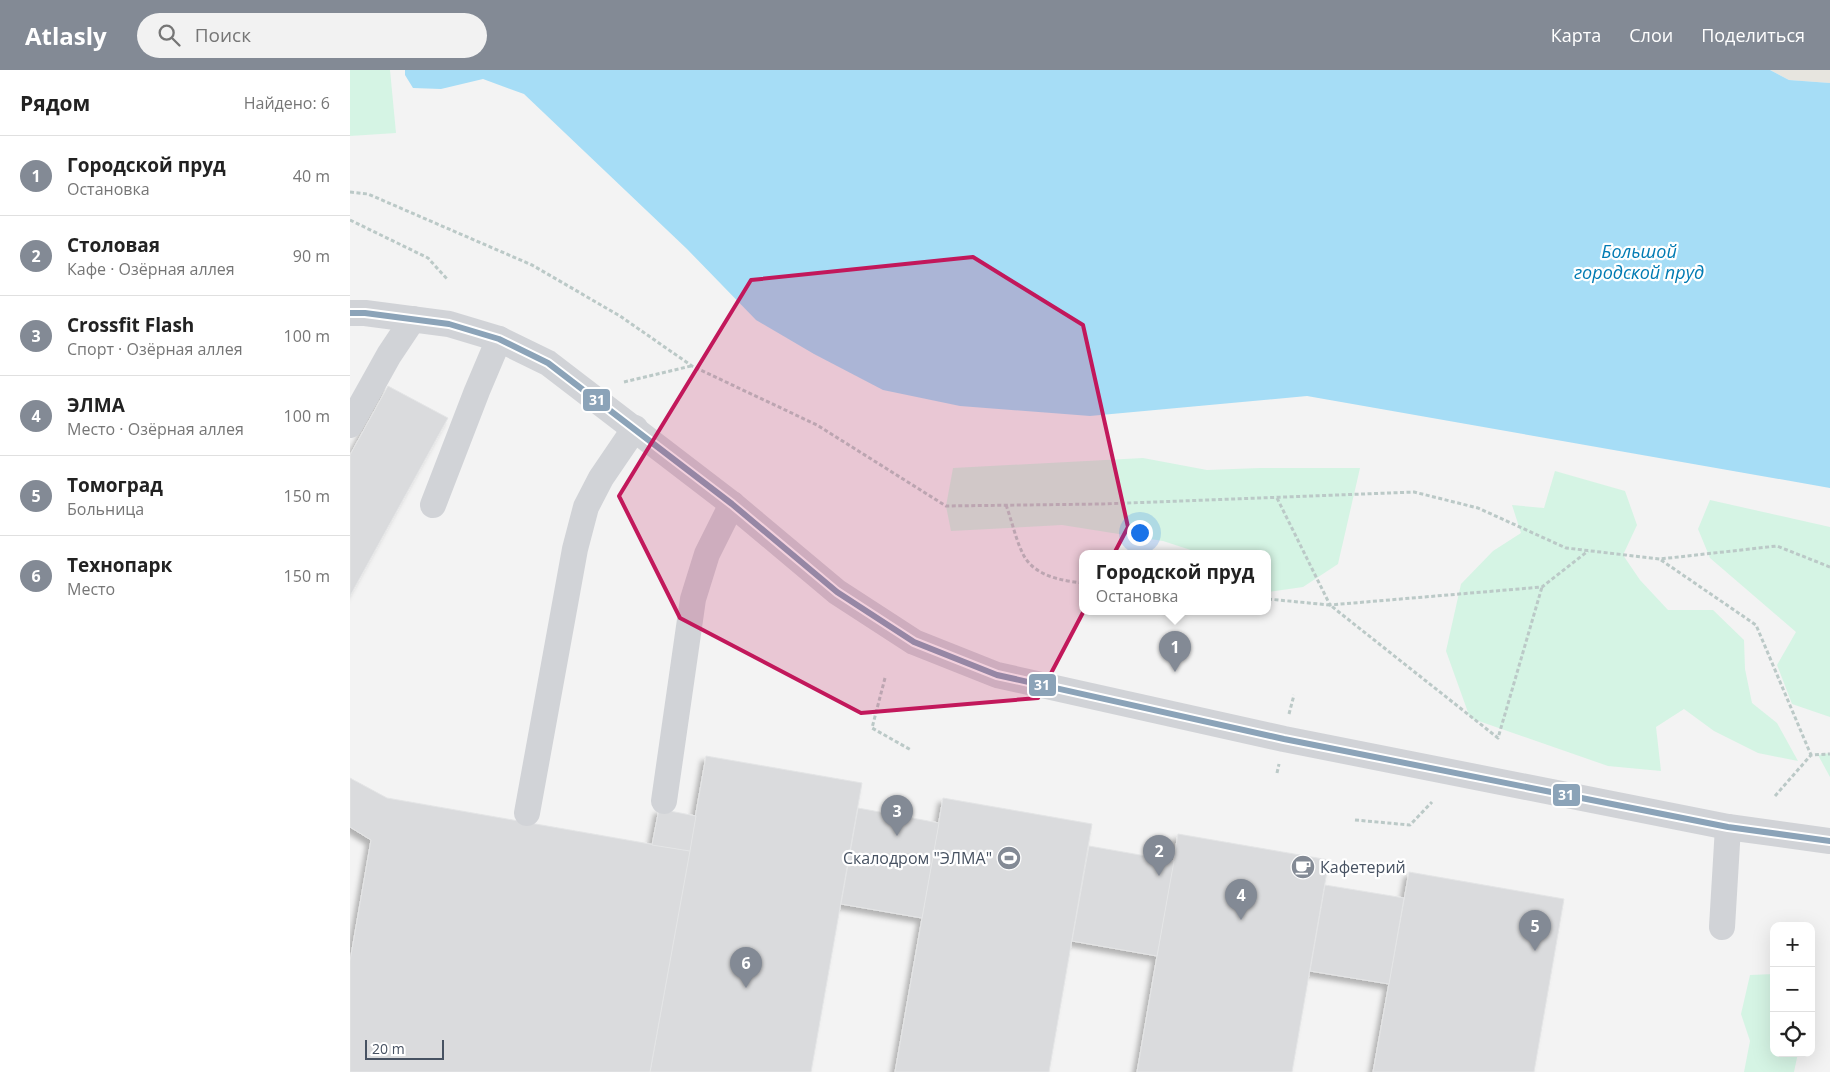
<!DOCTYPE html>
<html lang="ru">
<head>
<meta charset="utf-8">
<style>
	body { margin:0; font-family:"Open Sans",sans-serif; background:#f2f2f2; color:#222 }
	.controls { position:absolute; right:15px; bottom:15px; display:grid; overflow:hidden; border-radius:10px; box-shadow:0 5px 20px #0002 }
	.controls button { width:45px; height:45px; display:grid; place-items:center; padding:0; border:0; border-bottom:1px solid #e0e0e0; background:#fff; color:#222; font:25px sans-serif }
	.scale { position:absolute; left:15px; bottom:12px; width:79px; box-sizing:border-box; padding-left:5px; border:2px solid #475262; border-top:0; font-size:14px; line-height:18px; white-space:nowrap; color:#475262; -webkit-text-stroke:4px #fff; paint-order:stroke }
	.you { position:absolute; left:789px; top:462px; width:18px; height:18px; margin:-12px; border:4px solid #fff; border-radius:50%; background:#1a73e8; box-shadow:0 0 0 8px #1a73e833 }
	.badge { display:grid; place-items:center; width:32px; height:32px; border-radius:50%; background:#838a95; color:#fff; font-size:16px; font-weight:700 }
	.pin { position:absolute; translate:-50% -41px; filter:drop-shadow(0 1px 2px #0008) }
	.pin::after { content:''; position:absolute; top:26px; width:18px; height:15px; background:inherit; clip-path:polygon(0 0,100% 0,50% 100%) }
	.popup { position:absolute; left:729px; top:480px; width:192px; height:65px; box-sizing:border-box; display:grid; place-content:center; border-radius:10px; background:#fff; filter:drop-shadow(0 1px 4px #0005); font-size:16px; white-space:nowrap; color:#767676 }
	.popup b { font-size:19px; color:#222 }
	.popup::after { content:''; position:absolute; left:50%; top:100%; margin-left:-10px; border:10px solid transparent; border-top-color:#fff }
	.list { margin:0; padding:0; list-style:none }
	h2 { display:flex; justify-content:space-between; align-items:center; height:65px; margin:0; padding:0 20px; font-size:21px }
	h2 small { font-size:16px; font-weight:400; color:#767676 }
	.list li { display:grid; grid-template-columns:32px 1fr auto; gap:15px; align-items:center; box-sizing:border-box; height:80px; padding:0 20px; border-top:1px solid #e0e0e0 }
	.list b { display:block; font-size:19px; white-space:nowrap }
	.list p { margin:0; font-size:16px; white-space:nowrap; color:#767676 }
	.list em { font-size:16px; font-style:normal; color:#767676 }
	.icon { flex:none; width:28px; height:28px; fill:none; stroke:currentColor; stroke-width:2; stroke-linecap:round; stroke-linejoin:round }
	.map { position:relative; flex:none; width:1480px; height:1002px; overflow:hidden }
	header { display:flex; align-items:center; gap:30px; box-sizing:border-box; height:70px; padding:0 25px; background:#838a95; color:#fff }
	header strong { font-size:24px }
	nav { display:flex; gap:28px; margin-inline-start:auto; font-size:18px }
	.search { width:350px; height:45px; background:#f2f2f2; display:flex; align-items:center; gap:12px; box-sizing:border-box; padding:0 18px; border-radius:28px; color:#767676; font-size:19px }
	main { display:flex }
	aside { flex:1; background:#fff }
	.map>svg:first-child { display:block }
	.green { fill:#d5f4e4 }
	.sand { fill:#e7e5df }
	.water { fill:#a6ddf6 }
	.building { fill:#dadbdd; stroke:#e4e5e6; filter:url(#shadow) }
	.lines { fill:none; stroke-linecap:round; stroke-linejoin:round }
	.path { stroke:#bbc9c7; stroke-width:3; stroke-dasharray:4 2.5; stroke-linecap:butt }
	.minor { stroke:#d1d3d7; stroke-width:26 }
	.bus-1-casing { stroke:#fff; stroke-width:10 }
	.bus-1 { stroke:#8ba3b8; stroke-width:6 }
	.marked { fill:#c2185b; fill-opacity:0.2; stroke:#c2185b; stroke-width:4; stroke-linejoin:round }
	.labels { text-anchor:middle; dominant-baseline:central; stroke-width:4.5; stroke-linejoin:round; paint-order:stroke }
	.poi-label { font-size:16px; fill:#475262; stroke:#fff; text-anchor:end }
	.water-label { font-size:18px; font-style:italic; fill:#017bb3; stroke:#fff }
	.line-badge { stroke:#fff; stroke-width:2 }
	.badge-label { font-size:14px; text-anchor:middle; font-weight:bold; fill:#fff }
</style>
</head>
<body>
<header>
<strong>Atlasly</strong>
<div class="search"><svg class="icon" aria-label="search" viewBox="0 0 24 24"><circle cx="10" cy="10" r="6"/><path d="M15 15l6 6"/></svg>Поиск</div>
<nav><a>Карта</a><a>Слои</a><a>Поделиться</a></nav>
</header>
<main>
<aside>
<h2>Рядом<small>Найдено: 6</small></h2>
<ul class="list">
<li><span class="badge">1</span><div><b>Городской пруд</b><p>Остановка</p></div><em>40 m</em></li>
<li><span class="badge">2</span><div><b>Столовая</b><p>Кафе · Озёрная аллея</p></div><em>90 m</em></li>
<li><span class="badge">3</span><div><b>Crossfit Flash</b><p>Спорт · Озёрная аллея</p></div><em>100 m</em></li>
<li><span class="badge">4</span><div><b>ЭЛМА</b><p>Место · Озёрная аллея</p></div><em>100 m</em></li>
<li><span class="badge">5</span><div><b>Томоград</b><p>Больница</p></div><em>150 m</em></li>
<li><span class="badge">6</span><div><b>Технопарк</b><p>Место</p></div><em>150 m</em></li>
</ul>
</aside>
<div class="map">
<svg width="1480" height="1002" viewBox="0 0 1480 1002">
	<defs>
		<filter id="shadow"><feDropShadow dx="-4.5" dy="4.5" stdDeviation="2.5" flood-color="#0004"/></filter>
	</defs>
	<rect width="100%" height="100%" fill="#f3f3f3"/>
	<!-- green -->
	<g class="green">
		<path d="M0,0H40L46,63L0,66Z"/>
		<path d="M793,388L857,400L910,398H1010L988,494L953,517L918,522V483H850L813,471L712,455L601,461L596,436L603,398Z"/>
		<path d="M1205,401L1275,421L1287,455L1273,485L1290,510L1318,540H1363L1394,570L1395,599L1402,633L1427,653L1448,691L1408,683L1364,661L1334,639L1306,657L1311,701L1258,696L1120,648L1096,581L1111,514L1143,481L1171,463L1162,435L1194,438Z"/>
		<path d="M1360,430L1480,457V647L1442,634L1427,595L1446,562L1360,488L1348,459Z"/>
		<path d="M1480,683V707L1468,685Z"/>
		<path d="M1424,904V983H1448L1444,1002H1394L1400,971L1391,944L1400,905Z"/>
	</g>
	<!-- sand -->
	<path class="sand" d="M1420,0H1480V13L1439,10Z"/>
	<!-- water -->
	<path class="water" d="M55,0H1420L1439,10L1480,13V418L957,326L740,346L610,336L533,320L464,284L406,250L337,179L174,24L133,9L91,19L63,18L55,5Z"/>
	<!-- building -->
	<g class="building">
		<path d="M38,316L98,348L0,526V385Z"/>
		<path d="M356,686L512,713L461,1002H300Z"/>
		<path d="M0,708L37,728L340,781L300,1002H0V891L21,770L0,757Z"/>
		<path d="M593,728L742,754L699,1002H545Z"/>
		<path d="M508,738L589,753L572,848L491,834Z"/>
		<path d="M309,739L346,746L340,781L302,775Z"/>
		<path d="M828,764L979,790L942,1002H787Z"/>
		<path d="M739,776L824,791L807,886L722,871Z"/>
		<path d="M1059,802L1214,829L1184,1002H1023Z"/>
		<path d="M975,815L1054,828L1039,914L960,901Z"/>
	</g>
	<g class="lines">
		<!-- path -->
		<g class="path">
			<path d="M0,122L18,124L182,195L270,246L342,296L467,355L596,436L752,434L1064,422L1128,438L1216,478L1310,489L1427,476L1480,497"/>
			<path d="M0,150L78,188L97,209"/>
			<path d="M274,312L341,296"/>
			<path d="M927,428L980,535L1192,517L1238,481"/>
			<path d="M656,435C662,451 666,471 674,486C685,506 713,511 732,513"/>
			<path d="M1311,490L1406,555L1461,685"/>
			<path d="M918,529L980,535L1148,668L1192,517"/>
			<path d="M535,608L522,658L561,680"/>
			<path d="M939,644L944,625"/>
			<path d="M927,703L929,694"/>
			<path d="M1425,726L1461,685L1480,684"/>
			<path d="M1005,750L1060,755L1082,732"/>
		</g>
		<!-- minor -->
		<g class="minor">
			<path d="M0,243H15L99,254L149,269L198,293L382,434L487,522L564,572L647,605L934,669L1378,757L1480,771"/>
			<path d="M0,355L39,285L63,249"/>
			<path d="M83,435L127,321L149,269"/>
			<path d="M314,731L343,529L357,484L382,434"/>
			<path d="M177,743L225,479L236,437L251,408L285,358"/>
			<path d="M1372,857L1378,757"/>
		</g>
		<!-- bus-1 casing -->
		<g class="bus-1-casing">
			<path id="bus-1" d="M0,243H15L99,254L149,269L198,293L382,434L487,522L564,572L647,605L934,669L1378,757L1480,771"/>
		</g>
		<!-- bus-1 -->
		<use href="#bus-1" class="bus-1"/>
	</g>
	<!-- marked area -->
	<path class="marked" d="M623,187L733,255L778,457L688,628L511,643L330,548L269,426L401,210Z"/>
	<!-- icons -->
	<defs>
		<g id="stadium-disc" transform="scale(1.25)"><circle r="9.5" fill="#838a95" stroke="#fff"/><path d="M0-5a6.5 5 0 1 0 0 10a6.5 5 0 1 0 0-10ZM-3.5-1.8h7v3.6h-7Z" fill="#fff"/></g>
		<g id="cafe-disc" transform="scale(1.25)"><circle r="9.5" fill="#838a95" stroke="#fff"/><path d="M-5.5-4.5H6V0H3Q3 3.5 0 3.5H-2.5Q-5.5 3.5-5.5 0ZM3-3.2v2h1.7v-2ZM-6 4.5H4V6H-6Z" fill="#fff"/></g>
	</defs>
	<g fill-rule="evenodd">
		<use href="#stadium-disc" x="659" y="788"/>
		<use href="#cafe-disc" x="953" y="797"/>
	</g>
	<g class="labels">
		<!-- poi labels -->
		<g class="poi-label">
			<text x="642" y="788">Скалодром "ЭЛМА"</text>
			<text x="970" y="797" text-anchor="start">Кафетерий</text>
		</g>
		<!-- water labels -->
		<g class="water-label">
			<text x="1289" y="181">Большой<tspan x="1289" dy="21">городской пруд</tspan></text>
		</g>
	</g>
	<g class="line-badge">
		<rect x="232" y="318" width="29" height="24" rx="5" fill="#8ba3b8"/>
		<rect x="678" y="603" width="29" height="24" rx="5" fill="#8ba3b8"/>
		<rect x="1202" y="713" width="29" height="24" rx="5" fill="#8ba3b8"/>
	</g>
	<g class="badge-label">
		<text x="247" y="335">31</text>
		<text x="692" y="620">31</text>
		<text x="1216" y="730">31</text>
	</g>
</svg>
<div class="controls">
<button>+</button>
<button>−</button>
<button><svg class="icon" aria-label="locate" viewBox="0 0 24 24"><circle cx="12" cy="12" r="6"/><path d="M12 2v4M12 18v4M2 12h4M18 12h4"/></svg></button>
</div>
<div class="scale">20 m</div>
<div class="you"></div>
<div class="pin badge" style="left:825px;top:602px">1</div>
<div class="popup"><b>Городской пруд</b>Остановка</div>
<div class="pin badge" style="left:809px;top:806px">2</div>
<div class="pin badge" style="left:547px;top:766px">3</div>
<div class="pin badge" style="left:891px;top:850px">4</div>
<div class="pin badge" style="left:1185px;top:881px">5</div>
<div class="pin badge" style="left:396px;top:918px">6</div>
</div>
</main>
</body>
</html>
